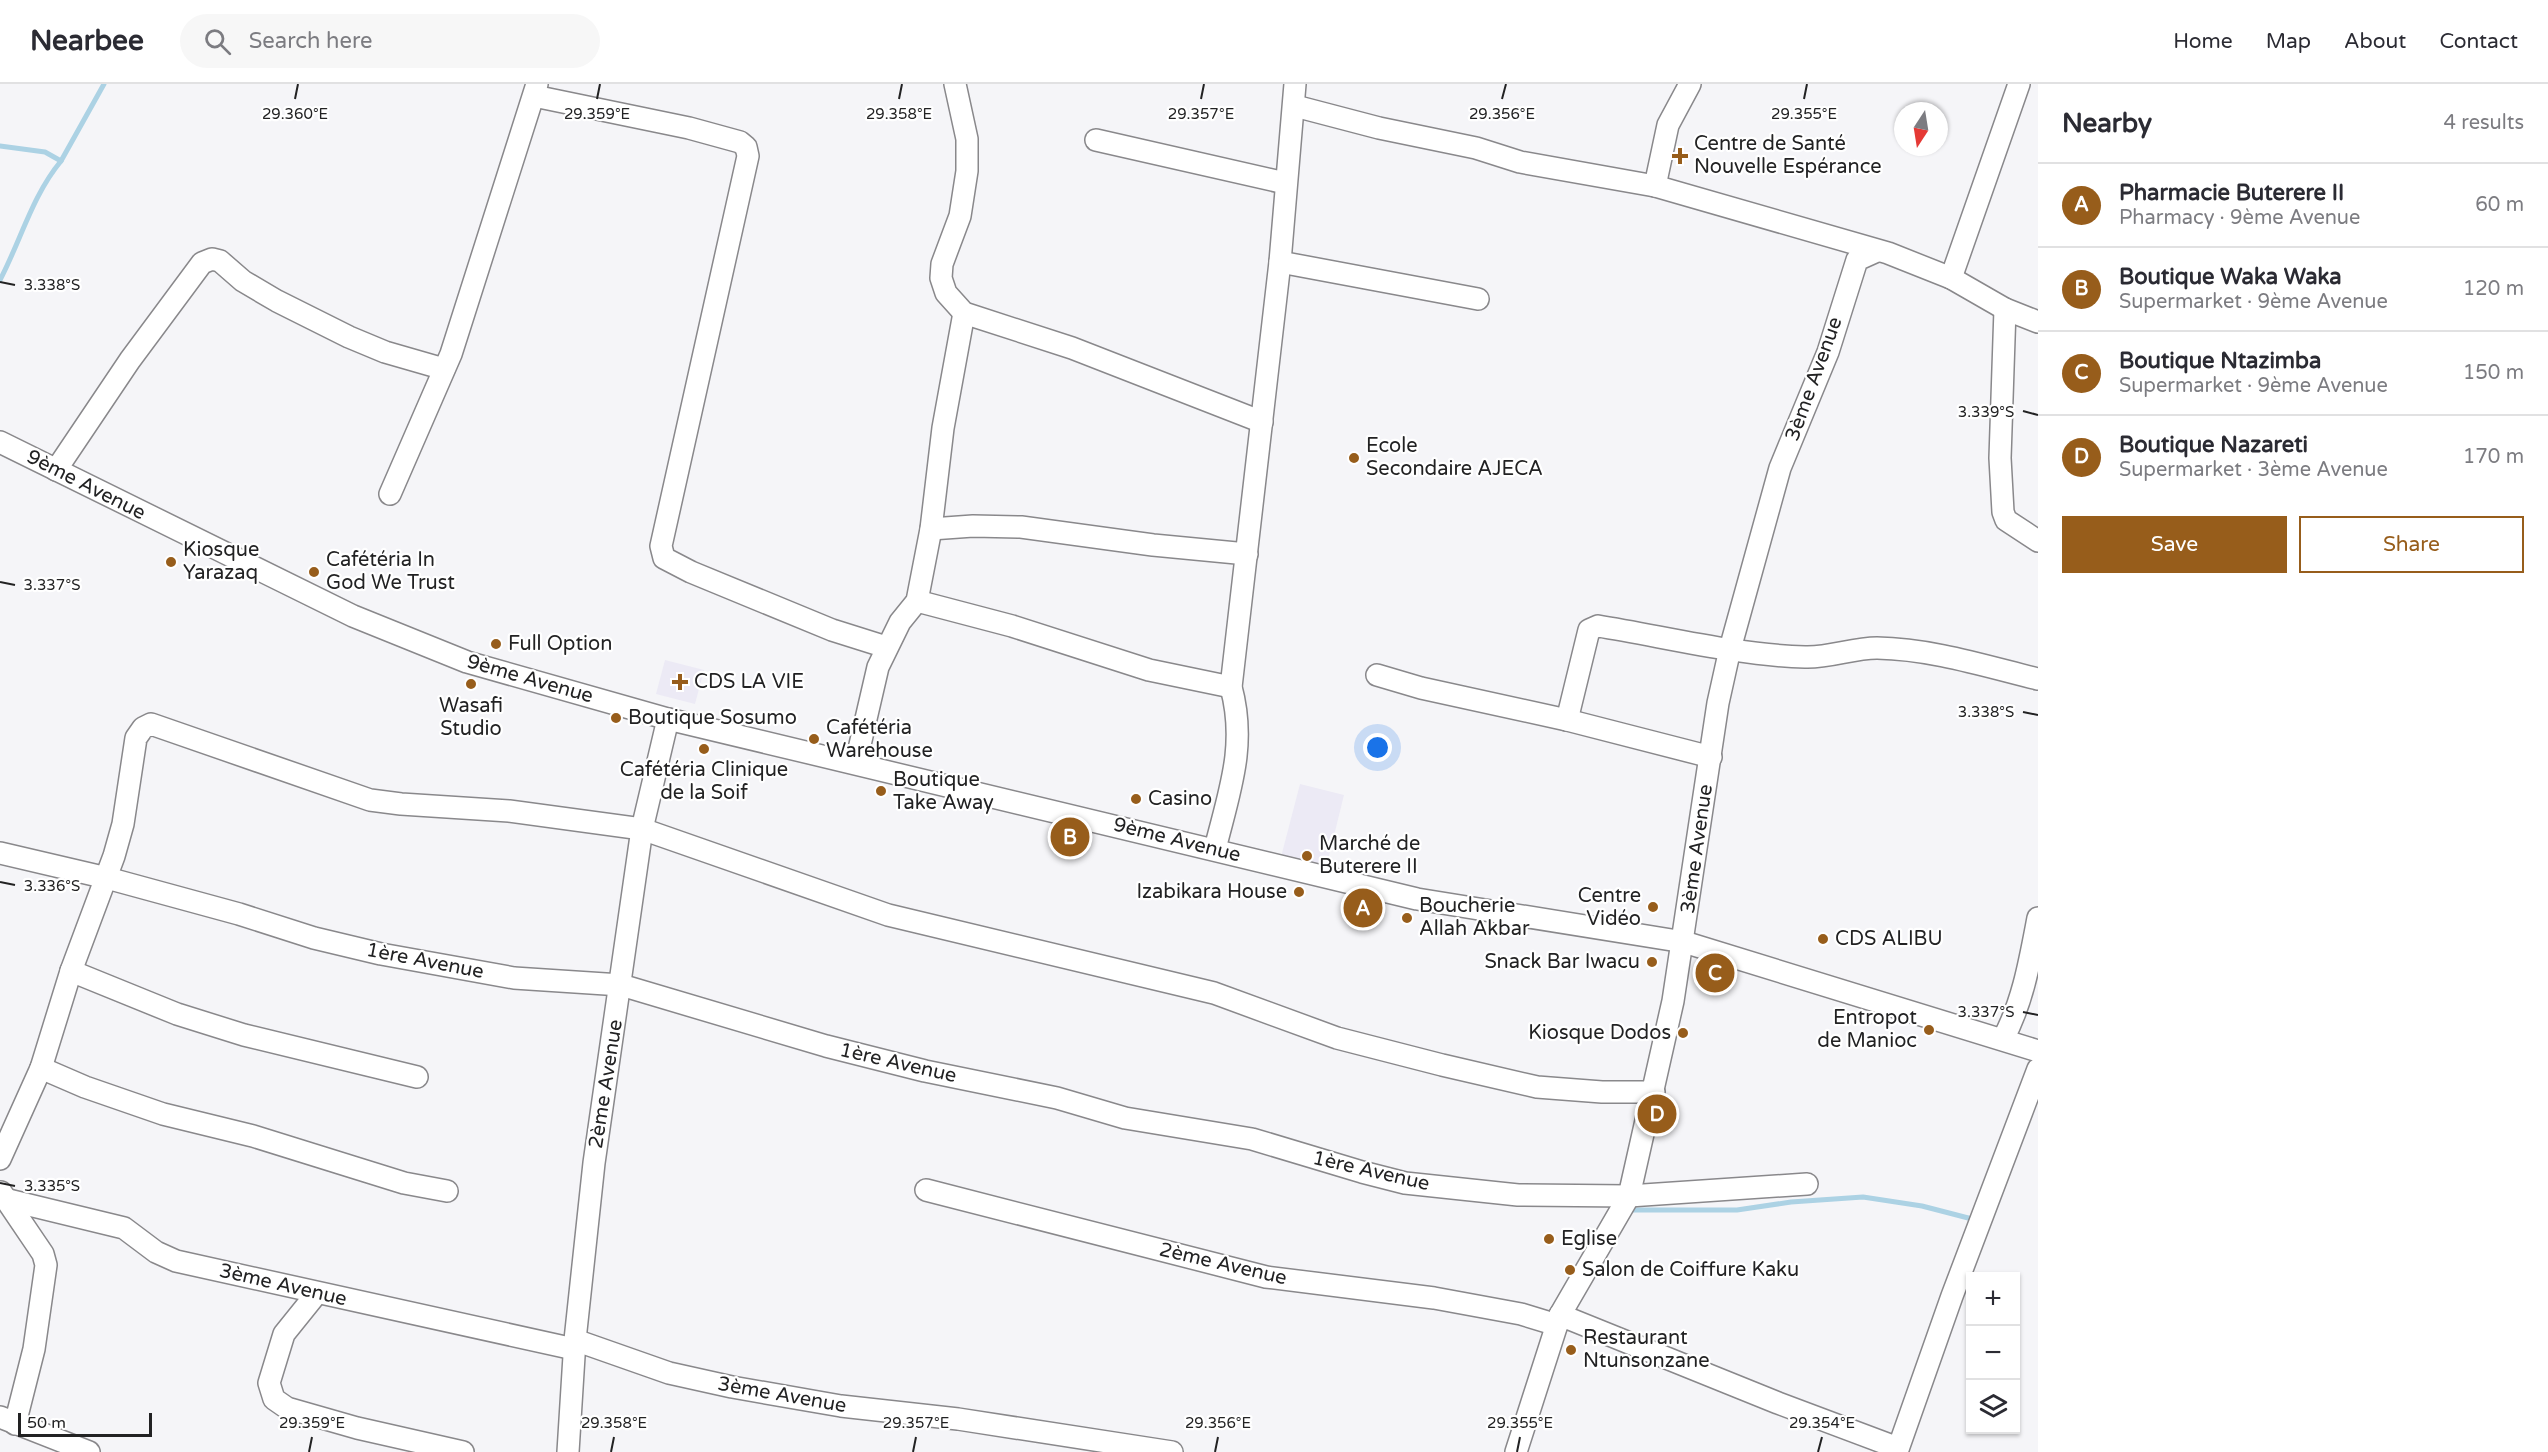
<!DOCTYPE html>
<html lang="en">
<head>
<meta charset="utf-8">
<style>
	body { margin:0; font-family:"Varela Round",sans-serif; background:#f7f7f7; color:#2b2b33 }
	.controls { position:absolute; right:18px; bottom:18px; display:grid; overflow:hidden; border-radius:0px; box-shadow:0 2px 4px #0004 }
	.controls button { width:54px; height:54px; display:grid; place-items:center; padding:0; border:0; border-bottom:2px solid #e1e1e2; background:#fff; color:#2b2b33; font:30px sans-serif }
	.compass { position:absolute; left:1894px; top:18px; width:54px; height:54px; border-radius:50%; background:#fff; box-shadow:0 2px 4px #0004; rotate:192deg }
	.scale { position:absolute; left:18px; bottom:15px; width:134px; box-sizing:border-box; padding-left:6px; border:3px solid #222223; border-top:0; font-size:16px; line-height:21px; white-space:nowrap; color:#222223; -webkit-text-stroke:4px #fff; paint-order:stroke }
	.you { position:absolute; left:1378px; top:664px; width:21px; height:21px; margin:-15px; border:4px solid #fff; border-radius:50%; background:#1a73e8; box-shadow:0 0 0 9px #1a73e833 }
	.badge { display:grid; place-items:center; width:39px; height:39px; border-radius:50%; background:#975d1b; color:#fff; font-size:20px; font-weight:700 }
	.pin { position:absolute; translate:-50% -50%; border:3px solid #fff; box-shadow:0 2px 6px #0006 }
	.list { margin:0; padding:0; list-style:none }
	h2 { display:flex; justify-content:space-between; align-items:center; height:78px; margin:0; padding:0 24px; font-size:26px }
	h2 small { font-size:20px; font-weight:400; color:#7c7c81 }
	.list li { display:grid; grid-template-columns:39px 1fr auto; gap:18px; align-items:center; box-sizing:border-box; height:84px; padding:0 24px; border-top:2px solid #e1e1e2 }
	.list b { display:block; font-size:22px; white-space:nowrap }
	.list p { margin:0; font-size:20px; white-space:nowrap; color:#7c7c81 }
	.list em { font-size:20px; font-style:normal; color:#7c7c81 }
	.actions { display:flex; gap:12px; padding:18px 24px }
	.actions a { flex:1; padding:14px 0; border:2px solid #975d1b; border-radius:0px; text-align:center; font-size:21px; color:#975d1b }
	.actions .main { background:#975d1b; color:#fff }
	.icon { flex:none; width:33px; height:33px; fill:none; stroke:currentColor; stroke-width:2; stroke-linecap:round; stroke-linejoin:round }
	.map { position:relative; flex:none; width:2038px; height:1368px; overflow:hidden }
	header { display:flex; align-items:center; gap:36px; box-sizing:border-box; height:84px; padding:0 30px; background:#fff; border-bottom:2px solid #e1e1e2 }
	header strong { font-size:28px }
	nav { display:flex; gap:33px; margin-inline-start:auto; font-size:21px }
	.search { width:420px; height:54px; background:#f7f7f7; display:flex; align-items:center; gap:15px; box-sizing:border-box; padding:0 21px; border-radius:33px; color:#7c7c81; font-size:22px }
	main { display:flex }
	aside { flex:1; background:#fff }
	.map>svg:first-child { display:block }
	.built { fill:#eceaf5 }
	.lines { fill:none; stroke-linecap:round; stroke-linejoin:round }
	.stream { stroke:#acd2e4; stroke-width:5 }
	.street-casing { stroke:#89888b; stroke-width:24 }
	.street { stroke:#fff; stroke-width:21 }
	.ticks { fill:none; stroke:#222223; stroke-width:2 }
	.poi-dot { fill:#975d1b; stroke:#fff; stroke-width:2 }
	.labels { text-anchor:middle; dominant-baseline:central; stroke-width:4.5; stroke-linejoin:round; paint-order:stroke }
	.poi-label { font-size:20px; fill:#222223; stroke:#fff; text-anchor:start }
	.street-label { font-size:20px; fill:#222223; stroke:#fff }
	.ticks-label { font-size:15px; text-anchor:middle; fill:#222223; stroke:#fff; stroke-width:4.5; stroke-linejoin:round; paint-order:stroke }
</style>
</head>
<body>
<header>
<strong>Nearbee</strong>
<div class="search"><svg class="icon" aria-label="search" viewBox="0 0 24 24"><circle cx="10" cy="10" r="6"/><path d="M15 15l6 6"/></svg>Search here</div>
<nav><a>Home</a><a>Map</a><a>About</a><a>Contact</a></nav>
</header>
<main>
<div class="map">
<svg width="2038" height="1368" viewBox="0 0 2038 1368">
	<rect width="100%" height="100%" fill="#f5f5f8"/>
	<!-- built -->
	<g class="built">
		<path d="M665,576L704,586L695,620L656,610Z"/>
		<path d="M1300,700L1344,711L1326,784L1281,773Z"/>
	</g>
	<g class="lines">
		<!-- stream -->
		<g class="stream">
			<path d="M0,62L45,68L61,77L104,0"/>
			<path d="M0,196C21,156 32,112 61,77"/>
			<path d="M1629,1126H1737L1791,1118L1863,1113L1922,1122L1976,1136"/>
		</g>
		<!-- street casing -->
		<g class="street-casing">
			<g id="street">
				<path d="M955,0L967,55V87L960,132L942,180L941,194L946,209L964,229L1072,264L1262,338"/>
				<path d="M534,12L689,44L740,58L746,63L748,72L661,462L664,474L691,488L832,546L886,563"/>
				<path d="M1295,22L1379,44L1476,64L1520,78L1655,102L1888,169L1951,194L2005,225L2038,238"/>
				<path d="M1096,56L1285,99"/>
				<path d="M1655,102L1668,41L1690,0"/>
				<path d="M1280,178L1478,215"/>
				<path d="M1951,194L2019,0"/>
				<path d="M2005,225L2000,374L2003,428L2006,436L2038,457"/>
				<path d="M0,358L353,532L467,578L668,635L1417,815L1684,858L2038,967"/>
				<path d="M56,386L130,276L202,179L212,175L220,177L243,197L277,217L349,253L385,268L444,285"/>
				<path d="M390,410L451,270L537,0"/>
				<path d="M931,445L973,442L1021,443L1153,461L1247,470"/>
				<path d="M917,517L1012,542L1149,586L1231,603"/>
				<path d="M1377,591L1421,604L1567,636L1711,673"/>
				<path d="M1567,636L1589,546L1598,542C1666,553 1736,571 1805,573C1830,574 1852,564 1877,564C1932,565 1985,582 2038,595"/>
				<path d="M856,678L878,583L900,538L917,517L931,445L943,344L964,229"/>
				<path d="M1215,765C1229,708 1247,662 1231,603L1280,178L1295,0"/>
				<path d="M0,769L107,794L239,830L314,854L381,870L514,894L621,901L826,962L925,987L1057,1014L1125,1034L1252,1055L1362,1088L1405,1099L1518,1111L1629,1112L1807,1100"/>
				<path d="M71,887L177,930L244,951L417,993"/>
				<path d="M2003,955C2023,918 2030,876 2038,834"/>
				<path d="M41,984L85,1003L163,1030L253,1052L404,1099L447,1107"/>
				<path d="M0,1075L41,984L71,887L114,772L123,740L136,654L143,644L151,640L370,716L401,720L509,727L642,745L888,831L1214,909L1337,954L1442,981L1537,1003L1602,1008H1654"/>
				<path d="M926,1106L1266,1193L1434,1214L1521,1230L1557,1241"/>
				<path d="M1,1108L43,1170L46,1181L34,1265L15,1340"/>
				<path d="M0,1114L124,1144L156,1168L176,1177L574,1265"/>
				<path d="M317,1209L284,1250L269,1299L274,1315L287,1324L357,1344L463,1368"/>
				<path d="M1560,1231L1778,1319L1898,1364"/>
				<path d="M575,1256L669,1289L732,1303L841,1322L958,1335L1172,1368"/>
				<path d="M0,1333L89,1368"/>
				<path d="M568,1368L575,1256L594,1079L642,745L668,635"/>
				<path d="M1516,1368L1560,1231L1629,1112L1673,917L1718,619L1730,565L1780,384L1828,268L1857,176L1877,167"/>
				<path d="M1897,1368L1952,1212L2038,985"/>
			</g>
		</g>
		<!-- street -->
		<use href="#street" class="street"/>
	</g>
	<!-- ticks -->
	<path class="ticks" d="M295,15L298,0M597,15L600,0M899,15L902,0M1201,15L1204,0M1502,15L1506,0M1804,15L1807,0M0,198L15,201M2023,327L2038,331M0,498L15,501M2023,628L2038,631M0,798L15,801M2023,928L2038,931M0,1099L15,1102M309,1368L312,1353M611,1368L614,1353M913,1368L916,1353M1215,1368L1218,1353M1517,1368L1520,1353M1818,1368L1822,1353"/>
	<!-- markers -->
	<g class="poi-dot">
		<path d="M1677 63h6v6h6v6h-6v6h-6v-6h-6v-6h6z"/>
		<circle cx="1354" cy="374" r="6"/>
		<circle cx="171" cy="478" r="6"/>
		<circle cx="314" cy="488" r="6"/>
		<circle cx="496" cy="560" r="6"/>
		<path d="M677 589h6v6h6v6h-6v6h-6v-6h-6v-6h6z"/>
		<circle cx="471" cy="600" r="6"/>
		<circle cx="616" cy="634" r="6"/>
		<circle cx="814" cy="655" r="6"/>
		<circle cx="704" cy="665" r="6"/>
		<circle cx="881" cy="707" r="6"/>
		<circle cx="1136" cy="715" r="6"/>
		<circle cx="1307" cy="772" r="6"/>
		<circle cx="1299" cy="808" r="6"/>
		<circle cx="1653" cy="823" r="6"/>
		<circle cx="1407" cy="834" r="6"/>
		<circle cx="1823" cy="855" r="6"/>
		<circle cx="1652" cy="878" r="6"/>
		<circle cx="1929" cy="946" r="6"/>
		<circle cx="1683" cy="949" r="6"/>
		<circle cx="1549" cy="1155" r="6"/>
		<circle cx="1570" cy="1186" r="6"/>
		<circle cx="1571" cy="1266" r="6"/>
	</g>
	<g class="labels">
		<!-- poi labels -->
		<g class="poi-label">
			<text x="1694" y="60">Centre de Santé<tspan x="1694" dy="23">Nouvelle Espérance</tspan></text>
			<text x="1366" y="362">Ecole<tspan x="1366" dy="23">Secondaire AJECA</tspan></text>
			<text x="183" y="466">Kiosque<tspan x="183" dy="23">Yarazaq</tspan></text>
			<text x="326" y="476">Cafétéria In<tspan x="326" dy="23">God We Trust</tspan></text>
			<text x="508" y="560">Full Option</text>
			<text x="694" y="598">CDS LA VIE</text>
			<text x="471" y="622" text-anchor="middle">Wasafi<tspan x="471" dy="23">Studio</tspan></text>
			<text x="628" y="634">Boutique Sosumo</text>
			<text x="826" y="644">Cafétéria<tspan x="826" dy="23">Warehouse</tspan></text>
			<text x="704" y="686" text-anchor="middle">Cafétéria Clinique<tspan x="704" dy="23">de la Soif</tspan></text>
			<text x="893" y="696">Boutique<tspan x="893" dy="23">Take Away</tspan></text>
			<text x="1148" y="715">Casino</text>
			<text x="1319" y="760">Marché de<tspan x="1319" dy="23">Buterere II</tspan></text>
			<text x="1287" y="808" text-anchor="end">Izabikara House</text>
			<text x="1641" y="812" text-anchor="end">Centre<tspan x="1641" dy="23">Vidéo</tspan></text>
			<text x="1419" y="822">Boucherie<tspan x="1419" dy="23">Allah Akbar</tspan></text>
			<text x="1835" y="855">CDS ALIBU</text>
			<text x="1640" y="878" text-anchor="end">Snack Bar Iwacu</text>
			<text x="1917" y="934" text-anchor="end">Entropot<tspan x="1917" dy="23">de Manioc</tspan></text>
			<text x="1671" y="949" text-anchor="end">Kiosque Dodos</text>
			<text x="1561" y="1155">Eglise</text>
			<text x="1582" y="1186">Salon de Coiffure Kaku</text>
			<text x="1583" y="1254">Restaurant<tspan x="1583" dy="23">Ntunsonzane</tspan></text>
		</g>
		<!-- street labels -->
		<g class="street-label">
			<text transform="translate(1814 295) rotate(-70)">3ème Avenue</text>
			<text transform="translate(86 401) rotate(27)">9ème Avenue</text>
			<text transform="translate(530 595) rotate(16)">9ème Avenue</text>
			<text transform="translate(1177 756) rotate(14)">9ème Avenue</text>
			<text transform="translate(1697 765) rotate(-82)">3ème Avenue</text>
			<text transform="translate(425 877) rotate(11)">1ère Avenue</text>
			<text transform="translate(898 979) rotate(13)">1ère Avenue</text>
			<text transform="translate(606 1000) rotate(-81)">2ème Avenue</text>
			<text transform="translate(1371 1087) rotate(13)">1ère Avenue</text>
			<text transform="translate(1223 1180) rotate(13)">2ème Avenue</text>
			<text transform="translate(283 1201) rotate(13)">3ème Avenue</text>
			<text transform="translate(782 1311) rotate(10)">3ème Avenue</text>
		</g>
	</g>
	<g class="ticks-label">
		<text x="295" y="35">29.360°E</text>
		<text x="597" y="35">29.359°E</text>
		<text x="899" y="35">29.358°E</text>
		<text x="1201" y="35">29.357°E</text>
		<text x="1502" y="35">29.356°E</text>
		<text x="1804" y="35">29.355°E</text>
		<text x="52" y="206">3.338°S</text>
		<text x="1986" y="333">3.339°S</text>
		<text x="52" y="506">3.337°S</text>
		<text x="1986" y="633">3.338°S</text>
		<text x="52" y="807">3.336°S</text>
		<text x="1986" y="933">3.337°S</text>
		<text x="52" y="1107">3.335°S</text>
		<text x="312" y="1344">29.359°E</text>
		<text x="614" y="1344">29.358°E</text>
		<text x="916" y="1344">29.357°E</text>
		<text x="1218" y="1344">29.356°E</text>
		<text x="1520" y="1344">29.355°E</text>
		<text x="1822" y="1344">29.354°E</text>
	</g>
</svg>
<div class="controls">
<button>+</button>
<button>−</button>
<button><svg class="icon" aria-label="layers" viewBox="0 0 24 24"><path d="M12 4l9 5-9 5-9-5zM3 14l9 5 9-5"/></svg></button>
</div>
<svg class="compass" viewBox="-18 -18 36 36"><path d="M0-13l5 13h-10z" fill="#e53935"/><path d="M0 13l5-13h-10z" fill="#7c7c81"/></svg>
<div class="scale">50 m</div>
<div class="you"></div>
<div class="pin badge" style="left:1363px;top:824px">A</div>
<div class="pin badge" style="left:1070px;top:753px">B</div>
<div class="pin badge" style="left:1715px;top:889px">C</div>
<div class="pin badge" style="left:1657px;top:1030px">D</div>
</div>
<aside>
<h2>Nearby<small>4 results</small></h2>
<ul class="list">
<li><span class="badge">A</span><div><b>Pharmacie Buterere II</b><p>Pharmacy · 9ème Avenue</p></div><em>60 m</em></li>
<li><span class="badge">B</span><div><b>Boutique Waka Waka</b><p>Supermarket · 9ème Avenue</p></div><em>120 m</em></li>
<li><span class="badge">C</span><div><b>Boutique Ntazimba</b><p>Supermarket · 9ème Avenue</p></div><em>150 m</em></li>
<li><span class="badge">D</span><div><b>Boutique Nazareti</b><p>Supermarket · 3ème Avenue</p></div><em>170 m</em></li>
</ul>
<div class="actions"><a class="main">Save</a><a>Share</a></div>
</aside>
</main>
</body>
</html>
